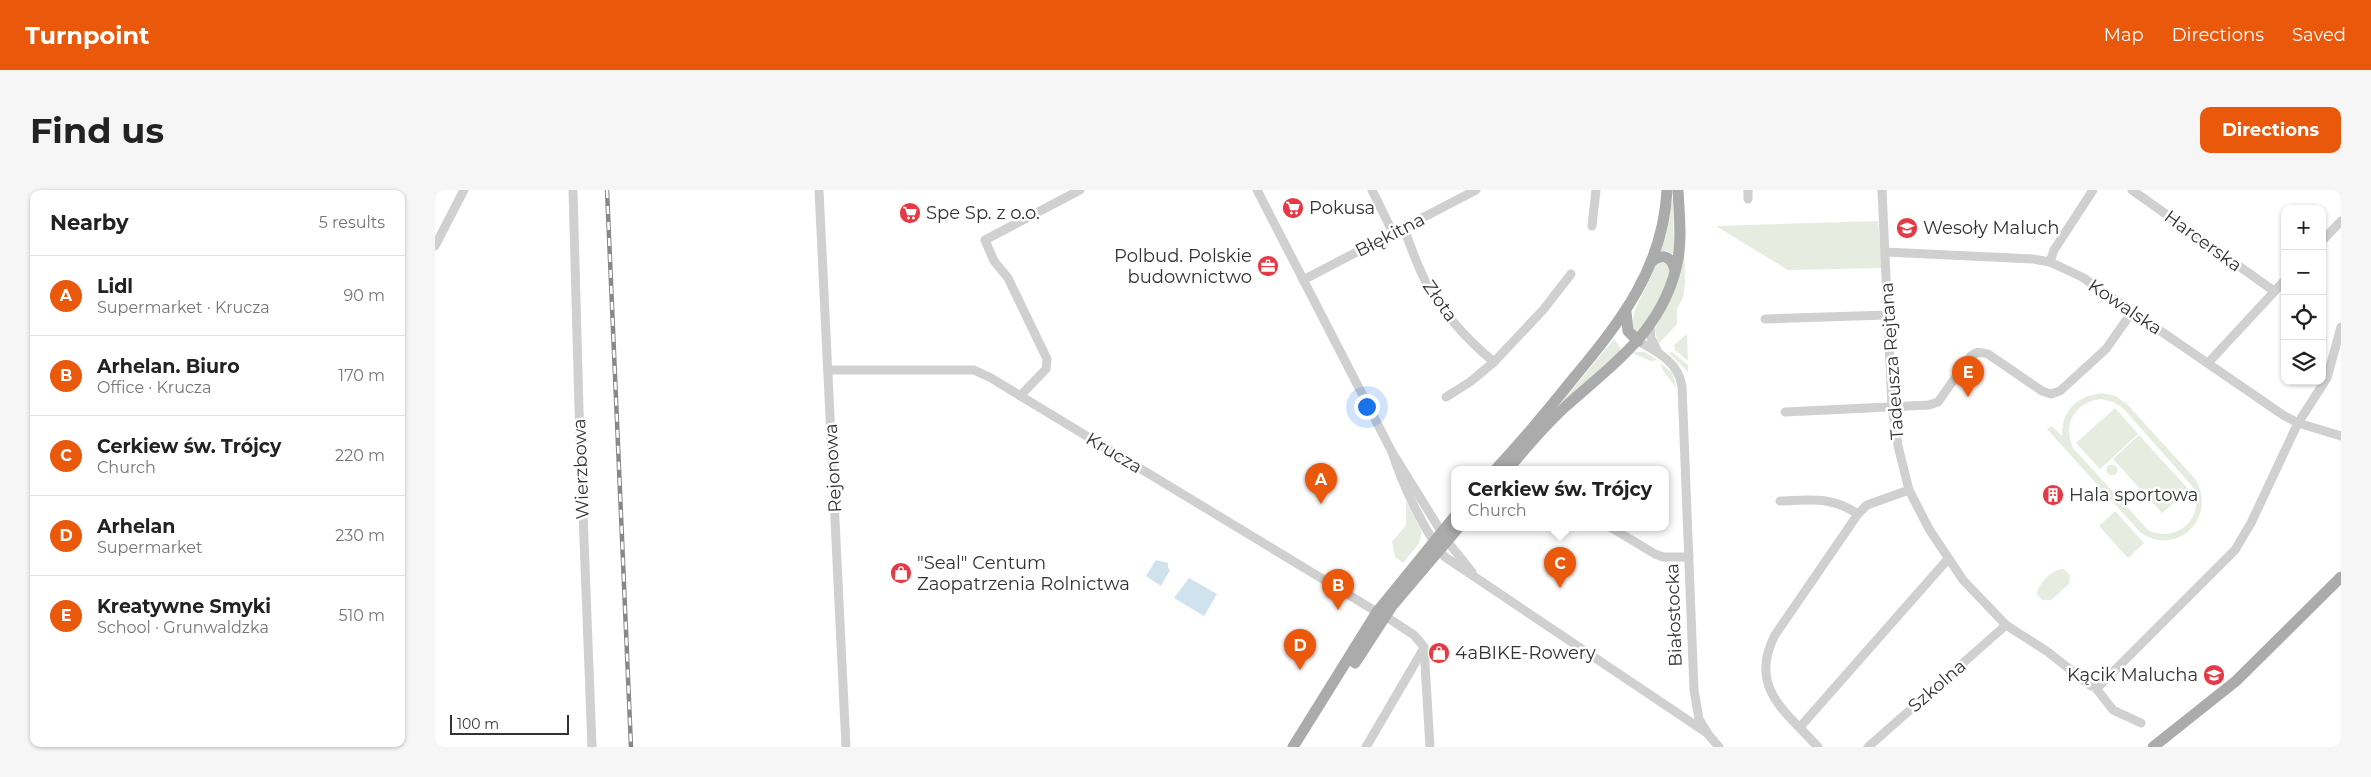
<!DOCTYPE html>
<html lang="en">
<head>
<meta charset="utf-8">
<style>
	body { margin:0; font-family:Montserrat,sans-serif; background:#f6f6f6; color:#222 }
	.controls { position:absolute; right:15px; top:15px; display:grid; overflow:hidden; border-radius:10px; box-shadow:0 1px 4px #0004 }
	.controls button { width:45px; height:45px; display:grid; place-items:center; padding:0; border:0; border-bottom:1px solid #e0e0e0; background:#fff; color:#222; font:25px sans-serif }
	.scale { position:absolute; left:15px; bottom:12px; width:119px; box-sizing:border-box; padding-left:5px; border:2px solid #333; border-top:0; font-size:14px; line-height:18px; white-space:nowrap; color:#333; -webkit-text-stroke:4px #fff; paint-order:stroke }
	.you { position:absolute; left:931px; top:216px; width:18px; height:18px; margin:-12px; border:4px solid #fff; border-radius:50%; background:#1a73e8; box-shadow:0 0 0 8px #1a73e833 }
	.badge { display:grid; place-items:center; width:32px; height:32px; border-radius:50%; background:#ea580c; color:#fff; font-size:16px; font-weight:700 }
	.pin { position:absolute; translate:-50% -41px; filter:drop-shadow(0 1px 2px #0008) }
	.pin::after { content:''; position:absolute; top:26px; width:18px; height:15px; background:inherit; clip-path:polygon(0 0,100% 0,50% 100%) }
	.popup { position:absolute; left:1016px; top:276px; width:218px; height:65px; box-sizing:border-box; display:grid; place-content:center; border-radius:10px; background:#fff; filter:drop-shadow(0 1px 4px #0005); font-size:16px; white-space:nowrap; color:#767676 }
	.popup b { font-size:19px; color:#222 }
	.popup::after { content:''; position:absolute; left:50%; top:100%; margin-left:-10px; border:10px solid transparent; border-top-color:#fff }
	.list { margin:0; padding:0; list-style:none }
	h2 { display:flex; justify-content:space-between; align-items:center; height:65px; margin:0; padding:0 20px; font-size:21px }
	h2 small { font-size:16px; font-weight:400; color:#767676 }
	.list li { display:grid; grid-template-columns:32px 1fr auto; gap:15px; align-items:center; box-sizing:border-box; height:80px; padding:0 20px; border-top:1px solid #e0e0e0 }
	.list b { display:block; font-size:19px; white-space:nowrap }
	.list p { margin:0; font-size:16px; white-space:nowrap; color:#767676 }
	.list em { font-size:16px; font-style:normal; color:#767676 }
	.icon { flex:none; width:28px; height:28px; fill:none; stroke:currentColor; stroke-width:2; stroke-linecap:round; stroke-linejoin:round }
	.map { position:relative; flex:none; width:1906px; height:557px; overflow:hidden; border-radius:10px }
	header { display:flex; align-items:center; gap:30px; box-sizing:border-box; height:70px; padding:0 25px; background:#ea580c; color:#fff }
	header strong { font-size:24px }
	nav { display:flex; gap:28px; margin-inline-start:auto; font-size:18px }
	.intro { display:flex; align-items:center; justify-content:space-between; box-sizing:border-box; height:120px; padding:0 30px }
	h1 { margin:0; font-size:35px }
	.button { padding:12px 22px; border-radius:10px; background:#ea580c; color:#fff; font-size:18px; font-weight:700 }
	main { display:flex; gap:30px; padding:0 30px }
	aside { flex:1; background:#fff; border-radius:10px; box-shadow:0 1px 4px #0004 }
	.map>svg:first-child { display:block }
	.green { fill:#e6ecdf; fill-rule:evenodd }
	.water { fill:#cfe2ee }
	.lines { fill:none; stroke-linecap:round; stroke-linejoin:round }
	.minor { stroke:#d0d0d0; stroke-width:9 }
	.major { stroke:#ababab; stroke-width:11 }
	.rail-casing { stroke:#888; stroke-width:4.5 }
	.rail { stroke:#fff; stroke-width:2.5; stroke-dasharray:8; stroke-linecap:butt }
	.labels { text-anchor:middle; dominant-baseline:central; stroke-width:5; stroke-linejoin:round; paint-order:stroke }
	.poi-label { font-size:18px; fill:#333; stroke:#fff; text-anchor:start }
	.street-label { font-size:18px; fill:#333; stroke:#fff }
</style>
</head>
<body>
<header>
<strong>Turnpoint</strong>
<nav><a>Map</a><a>Directions</a><a>Saved</a></nav>
</header>
<div class="intro"><h1>Find us</h1><a class="button">Directions</a></div>
<main>
<aside>
<h2>Nearby<small>5 results</small></h2>
<ul class="list">
<li><span class="badge">A</span><div><b>Lidl</b><p>Supermarket · Krucza</p></div><em>90 m</em></li>
<li><span class="badge">B</span><div><b>Arhelan. Biuro</b><p>Office · Krucza</p></div><em>170 m</em></li>
<li><span class="badge">C</span><div><b>Cerkiew św. Trójcy</b><p>Church</p></div><em>220 m</em></li>
<li><span class="badge">D</span><div><b>Arhelan</b><p>Supermarket</p></div><em>230 m</em></li>
<li><span class="badge">E</span><div><b>Kreatywne Smyki</b><p>School · Grunwaldzka</p></div><em>510 m</em></li>
</ul>
</aside>
<div class="map">
<svg width="1906" height="557" viewBox="0 0 1906 557">
	<rect width="100%" height="100%" fill="#fff"/>
	<!-- green -->
	<g class="green">
		<path d="M1238,7L1239,65L1232,61H1225Z"/>
		<path d="M1443,31L1447,78L1353,80L1281,36Z"/>
		<path d="M1249,49L1250,93L1248,108L1242,119V134L1223,154L1220,139L1240,98Z"/>
		<path d="M1226,73H1230L1235,79C1230,100 1220,128 1202,142L1197,140C1196,117 1213,99 1220,76Z"/>
		<path d="M1252,144L1253,171L1240,160L1239,155Z"/>
		<path d="M1179,149L1187,160L1126,213Z"/>
		<path d="M1202,162H1210L1222,170L1216,171L1197,163Z"/>
		<path d="M1237,162L1253,175V182L1234,163Z"/>
		<path d="M1226,173L1237,183L1242,199L1227,179Z"/>
		<path d="M1667,203L1680,206L1692,214L1761,290C1782,328 1742,367 1706,343L1612,239L1617,236L1627,246C1627,220 1642,206 1667,203ZM1666,209L1678,212L1687,217L1757,296C1773,325 1742,355 1713,340L1638,258C1627,234 1640,212 1666,209Z"/>
		<path d="M1680,218L1703,244L1665,279L1641,253Z"/>
		<path d="M1704,245L1754,300L1727,323L1678,269Z"/>
		<circle cx="1677" cy="280" r="5.5"/>
		<path d="M971,311L987,342L984,353L968,373L960,367L957,352L971,335Z"/>
		<path d="M1680,321L1709,353L1693,368L1664,336Z"/>
		<path d="M1629,379L1635,385L1634,394L1616,410H1607L1602,404C1603,393 1618,379 1629,379Z"/>
	</g>
	<!-- water -->
	<g class="water">
		<path d="M721,370L733,373V378L735,380L726,396L711,386Z"/>
		<path d="M754,388L782,404L769,426L739,408Z"/>
	</g>
	<g class="lines">
		<!-- minor -->
		<g class="minor">
			<path d="M138,0L144,219L157,557"/>
			<path d="M384,0L411,557"/>
			<path d="M822,0L957,262L1012,351L1037,382"/>
			<path d="M937,0L958,43"/>
			<path d="M1313,0V9"/>
			<path d="M1447,0L1457,217L1463,256L1474,300L1494,339L1528,390L1571,435L1613,462L1656,496H1664L1800,360L1816,333L1863,233L1892,188L1906,137"/>
			<path d="M1697,0L1839,101"/>
			<path d="M1157,36L1161,0"/>
			<path d="M969,38C974,53 980,68 986,82C1001,116 1031,149 1059,172L1108,120L1136,84"/>
			<path d="M1887,51L1906,31"/>
			<path d="M0,56L29,0"/>
			<path d="M1450,62L1598,69L1615,72L1647,87L1848,225L1863,233L1906,246"/>
			<path d="M1615,72L1619,60L1658,0"/>
			<path d="M868,90L1041,0"/>
			<path d="M1330,129L1452,125"/>
			<path d="M1215,137L1216,148L1223,162"/>
			<path d="M1203,151C1223,162 1243,172 1247,196L1259,500L1264,529L1272,542"/>
			<path d="M1773,173L1850,90"/>
			<path d="M394,180H539L556,188L942,422"/>
			<path d="M585,206L611,179L612,169L573,88L559,71L550,50L645,0"/>
			<path d="M1011,207L1035,192L1059,172"/>
			<path d="M1350,222L1494,215L1503,212L1535,167C1541,161 1545,162 1553,164L1607,201L1616,204L1625,201L1671,159L1697,122"/>
			<path d="M957,262C967,294 989,341 1010,367L1272,543L1284,557"/>
			<path d="M1345,311C1376,310 1396,306 1423,324"/>
			<path d="M1175,337L1220,364L1228,367H1254"/>
			<path d="M950,426L979,445L989,457L995,557"/>
			<path d="M1660,497L1678,520L1706,533"/>
			<path d="M1365,537L1513,369"/>
			<path d="M931,557L989,458"/>
			<path d="M1383,557C1350,521 1313,497 1340,445L1423,324L1432,315L1474,300"/>
			<path d="M1433,557L1571,435"/>
		</g>
		<!-- major -->
		<g class="major">
			<path d="M1216,72C1228,63 1236,66 1240,80"/>
			<path d="M1191,122L1193,141L1203,151"/>
			<path d="M1061,279C1088,250 1113,220 1137,190C1185,132 1228,79 1232,0"/>
			<path d="M1073,279C1091,258 1109,236 1130,217C1179,173 1230,139 1243,69C1247,46 1244,23 1243,0"/>
			<path d="M920,473L957,416L1024,337"/>
			<path d="M858,557L942,422L1020,326"/>
			<path d="M1718,557L1801,491L1906,387"/>
		</g>
		<!-- rail casing -->
		<g class="rail-casing">
			<path id="rail" d="M172,0L196,557"/>
		</g>
		<!-- rail -->
		<use href="#rail" class="rail"/>
	</g>
	<!-- icons -->
	<defs>
		<g id="supermarket-disc" transform="scale(1.125)"><circle r="9.5" fill="#e63946" stroke="#fff"/><path d="M-6-5.5h2.5l.6 2H6L4.5 2H-2.5L-4.4-4H-6ZM-1.5 3.2a1.3 1.3 0 1 0 .1 0ZM3 3.2a1.3 1.3 0 1 0 .1 0Z" fill="#fff"/></g>
		<g id="school-disc" transform="scale(1.125)"><circle r="9.5" fill="#e63946" stroke="#fff"/><path d="M0-5L7-2L0 1L-7-2ZM-4 1L0 2.5L4 1V4Q0 6-4 4Z" fill="#fff"/></g>
		<g id="office-disc" transform="scale(1.125)"><circle r="9.5" fill="#e63946" stroke="#fff"/><path d="M-6-3h4V-5.5h4V-3h4V5H-6ZM-1-4.5V-3h2v-1.5ZM-6 0V1H6V0Z" fill="#fff"/></g>
		<g id="building-disc" transform="scale(1.125)"><circle r="9.5" fill="#e63946" stroke="#fff"/><path d="M-4-6H4V6H1V3H-1V6H-4ZM-2.5-4.3h1.7v1.8h-1.7ZM.8-4.3h1.7v1.8H.8ZM-2.5-1h1.7V.8h-1.7ZM.8-1h1.7V.8H.8Z" fill="#fff"/></g>
		<g id="shop-disc" transform="scale(1.125)"><circle r="9.5" fill="#e63946" stroke="#fff"/><path d="M-5-2.5h2.3a2.7 3.5 0 0 1 5.4 0H5L5.5 6h-11ZM-1.5-2.5h3a1.5 2.3 0 0 0-3 0Z" fill="#fff"/></g>
	</defs>
	<g fill-rule="evenodd">
		<use href="#supermarket-disc" x="858" y="18"/>
		<use href="#supermarket-disc" x="475" y="23"/>
		<use href="#school-disc" x="1472" y="38"/>
		<use href="#office-disc" x="833" y="76"/>
		<use href="#building-disc" x="1618" y="305"/>
		<use href="#shop-disc" x="466" y="383"/>
		<use href="#shop-disc" x="1004" y="463"/>
		<use href="#school-disc" x="1779" y="485"/>
	</g>
	<g class="labels">
		<!-- poi labels -->
		<g class="poi-label">
			<text x="874" y="18">Pokusa</text>
			<text x="491" y="23">Spe Sp. z o.o.</text>
			<text x="1488" y="38">Wesoły Maluch</text>
			<text x="817" y="66" text-anchor="end">Polbud. Polskie<tspan x="817" dy="21">budownictwo</tspan></text>
			<text x="1634" y="305">Hala sportowa</text>
			<text x="482" y="373">"Seal" Centum<tspan x="482" dy="21">Zaopatrzenia Rolnictwa</tspan></text>
			<text x="1020" y="463">4aBIKE-Rowery</text>
			<text x="1763" y="485" text-anchor="end">Kącik Malucha</text>
		</g>
		<!-- street labels -->
		<g class="street-label">
			<text transform="translate(955 45) rotate(-27)">Błękitna</text>
			<text transform="translate(1768 51) rotate(36)">Harcerska</text>
			<text transform="translate(1005 111) rotate(55)">Złota</text>
			<text transform="translate(1690 117) rotate(34)">Kowalska</text>
			<text transform="translate(1457 171) rotate(-94)">Tadeusza Rejtana</text>
			<text transform="translate(679 263) rotate(31)">Krucza</text>
			<text transform="translate(398 278) rotate(-93)">Rejonowa</text>
			<text transform="translate(146 279) rotate(-92)">Wierzbowa</text>
			<text transform="translate(1239 425) rotate(-92)">Białostocka</text>
			<text transform="translate(1502 496) rotate(-41)">Szkolna</text>
		</g>
	</g>
</svg>
<div class="controls">
<button>+</button>
<button>−</button>
<button><svg class="icon" aria-label="locate" viewBox="0 0 24 24"><circle cx="12" cy="12" r="6"/><path d="M12 2v4M12 18v4M2 12h4M18 12h4"/></svg></button>
<button><svg class="icon" aria-label="layers" viewBox="0 0 24 24"><path d="M12 4l9 5-9 5-9-5zM3 14l9 5 9-5"/></svg></button>
</div>
<div class="scale">100 m</div>
<div class="you"></div>
<div class="pin badge" style="left:886px;top:314px">A</div>
<div class="pin badge" style="left:903px;top:420px">B</div>
<div class="pin badge" style="left:1125px;top:398px">C</div>
<div class="popup"><b>Cerkiew św. Trójcy</b>Church</div>
<div class="pin badge" style="left:865px;top:480px">D</div>
<div class="pin badge" style="left:1533px;top:207px">E</div>
</div>
</main>
</body>
</html>
